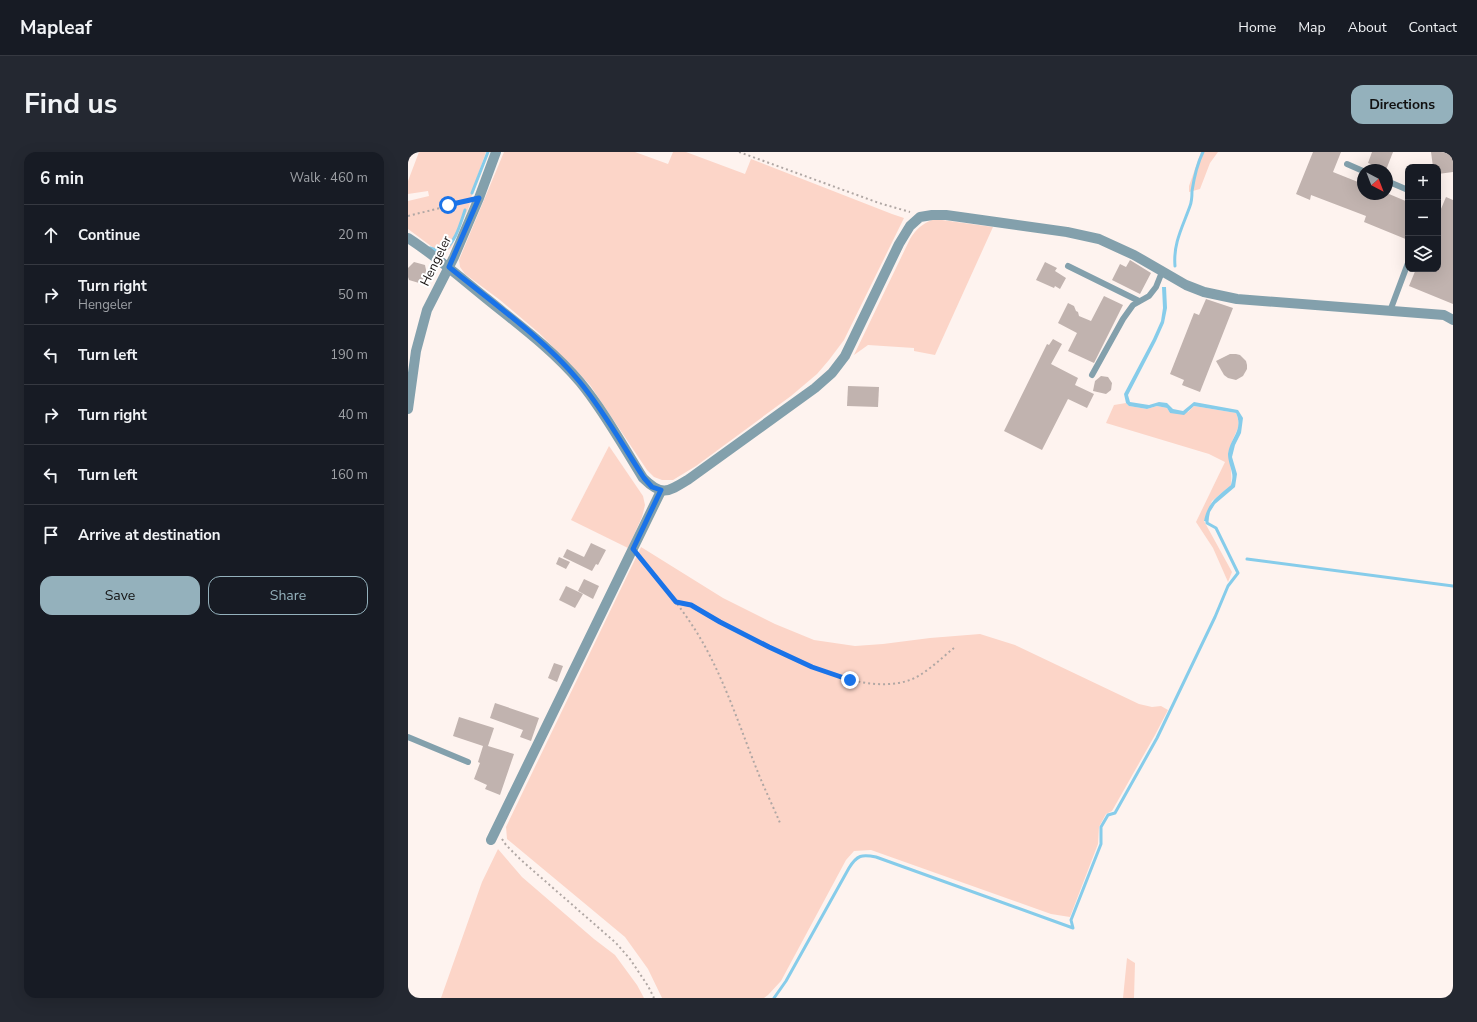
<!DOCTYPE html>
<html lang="en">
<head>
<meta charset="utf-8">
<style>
	body { margin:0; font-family:"Nunito Sans",sans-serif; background:#242831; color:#f1f3f6 }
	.controls { position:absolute; right:12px; top:12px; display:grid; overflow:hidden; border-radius:8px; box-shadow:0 4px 16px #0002 }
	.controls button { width:36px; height:36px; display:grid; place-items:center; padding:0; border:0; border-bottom:1px solid #363941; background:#171b24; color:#f1f3f6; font:20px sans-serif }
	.compass { position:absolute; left:949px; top:12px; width:36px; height:36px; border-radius:50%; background:#171b24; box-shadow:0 4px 16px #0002; rotate:138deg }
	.stop { position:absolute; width:12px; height:12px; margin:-9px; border:3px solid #1a73e8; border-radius:50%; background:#fff }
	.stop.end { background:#1a73e8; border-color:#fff; box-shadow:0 1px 4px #0008 }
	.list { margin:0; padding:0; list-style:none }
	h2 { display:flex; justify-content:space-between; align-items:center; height:52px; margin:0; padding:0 16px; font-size:17px }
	h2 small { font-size:13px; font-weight:400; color:#9ea1a6 }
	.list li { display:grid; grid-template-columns:26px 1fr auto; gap:12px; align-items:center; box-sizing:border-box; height:60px; padding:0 16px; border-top:1px solid #363941 }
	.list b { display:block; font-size:15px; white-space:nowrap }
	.list p { margin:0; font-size:13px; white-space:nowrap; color:#9ea1a6 }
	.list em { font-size:13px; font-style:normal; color:#9ea1a6 }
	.actions { display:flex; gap:8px; padding:12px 16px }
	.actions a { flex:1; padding:9px 0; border:1px solid #94b1bc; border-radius:12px; text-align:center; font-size:14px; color:#94b1bc }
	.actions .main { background:#94b1bc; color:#111 }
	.icon { flex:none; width:22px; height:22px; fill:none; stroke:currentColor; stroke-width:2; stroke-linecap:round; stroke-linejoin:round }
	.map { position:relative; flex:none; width:1045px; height:846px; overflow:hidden; border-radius:12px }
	header { display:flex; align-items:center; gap:24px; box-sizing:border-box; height:56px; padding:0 20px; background:#171b24; border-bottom:1px solid #363941 }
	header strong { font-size:19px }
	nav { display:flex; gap:22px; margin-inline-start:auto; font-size:14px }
	.intro { display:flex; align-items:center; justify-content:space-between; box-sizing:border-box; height:96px; padding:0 24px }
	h1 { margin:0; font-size:28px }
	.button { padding:10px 18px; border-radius:12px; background:#94b1bc; color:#111; font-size:14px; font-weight:700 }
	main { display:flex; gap:24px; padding:0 24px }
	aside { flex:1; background:#171b24; border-radius:12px; box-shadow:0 4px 16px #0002 }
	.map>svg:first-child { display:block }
	.green { fill:#fcd5c8 }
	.water { fill:#86ccea }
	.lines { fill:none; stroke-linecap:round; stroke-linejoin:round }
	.stream { stroke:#86ccea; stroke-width:3 }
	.building { fill:#c1b3af }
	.path { stroke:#b0a7a4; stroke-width:2; stroke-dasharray:2 3; stroke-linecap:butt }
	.lane { stroke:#83a0ac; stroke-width:6 }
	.street { stroke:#83a0ac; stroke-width:10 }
	.route { stroke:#1a73e8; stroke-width:5 }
	.labels { text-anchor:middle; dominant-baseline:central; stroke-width:4; stroke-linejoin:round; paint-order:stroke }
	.street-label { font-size:13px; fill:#130e0d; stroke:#fff }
</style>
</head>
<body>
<header>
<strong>Mapleaf</strong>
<nav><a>Home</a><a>Map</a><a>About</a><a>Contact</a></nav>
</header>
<div class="intro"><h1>Find us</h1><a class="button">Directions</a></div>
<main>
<aside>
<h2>6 min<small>Walk · 460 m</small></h2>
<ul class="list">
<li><svg class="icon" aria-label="ahead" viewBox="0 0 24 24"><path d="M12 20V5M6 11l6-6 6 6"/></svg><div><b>Continue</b></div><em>20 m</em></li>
<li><svg class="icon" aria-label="right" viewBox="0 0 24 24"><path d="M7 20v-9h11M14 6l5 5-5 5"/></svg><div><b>Turn right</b><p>Hengeler</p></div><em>50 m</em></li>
<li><svg class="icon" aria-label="left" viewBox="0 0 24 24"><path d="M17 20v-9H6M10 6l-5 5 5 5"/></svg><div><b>Turn left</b></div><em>190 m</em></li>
<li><svg class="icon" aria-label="right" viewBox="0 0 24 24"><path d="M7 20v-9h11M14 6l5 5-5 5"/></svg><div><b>Turn right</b></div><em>40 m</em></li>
<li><svg class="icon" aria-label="left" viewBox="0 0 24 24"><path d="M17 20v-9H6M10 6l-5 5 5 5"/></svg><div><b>Turn left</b></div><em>160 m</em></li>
<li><svg class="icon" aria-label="arrive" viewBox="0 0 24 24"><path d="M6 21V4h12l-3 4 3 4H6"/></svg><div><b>Arrive at destination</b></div></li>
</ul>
<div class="actions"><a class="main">Save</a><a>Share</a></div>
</aside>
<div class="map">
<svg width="1045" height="846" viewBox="0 0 1045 846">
	<rect width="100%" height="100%" fill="#fef3ef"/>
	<!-- green -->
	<g class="green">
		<path d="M11,0H78L67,31L61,55L43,96L37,100H31L0,77V49L21,44L20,39L0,42V29Z"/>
		<path d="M96,0H227L260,12L265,0H278L337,22L343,7L484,62L496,66L436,188L421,208L409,222L383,244L288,314L265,328H254L246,325L239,318L182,233L167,217L131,181L92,148L57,122L52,115L51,108Z"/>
		<path d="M793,0H810L802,11L792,37L781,40V34Z"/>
		<path d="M524,68H534L585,75L527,203L506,199V196L460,193L446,203L502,87C508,77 514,72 524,68Z"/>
		<path d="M718,251L721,254L739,257L749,254L759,256L762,261L780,260L786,254L828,261C834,275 828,278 824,290C819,304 825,319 823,333L804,349L796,369L824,420L820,430L805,396L788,370L817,310L801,302L698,271L706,253Z"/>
		<path d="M201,294L235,344L237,353L234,365L220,396L163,368Z"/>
		<path d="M233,395L315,446L367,472L406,488L447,494L475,492L522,486L572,482L607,493L731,552L744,555L753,554L760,558L747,583L704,659L698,662L691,675L690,692L662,765L643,762L463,698L446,699L438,708L373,829L360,843L356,846H254L240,817L217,785L99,687L98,675Z"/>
		<path d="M90,697L114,725L186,787L207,803L229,833L236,846H33L74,730Z"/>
		<path d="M719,806L727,811L726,846H715Z"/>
	</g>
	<!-- water -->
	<path class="water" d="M754,135H758L759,156L756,171L748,189L720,243L722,250L741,253L751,250L759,251L765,257L775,259L786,250L830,258L835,266L833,281L827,293L824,305L829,322L827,335L807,352L802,360L800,370L796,369C800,350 809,345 823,333C824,329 825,325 824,321C823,315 820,309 820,302C822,286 836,278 828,261L786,254L776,263L762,261L759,256L749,254L739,257L721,254L718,251L716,242L745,187L753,169L755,156Z"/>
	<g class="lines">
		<!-- stream -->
		<g class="stream">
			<path d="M64,41L80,0"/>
			<path d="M22,96L34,100C48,90 52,73 57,58"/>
			<path d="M767,114C765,91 775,74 782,54C784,49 784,44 784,39C786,26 789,12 795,0"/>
			<path d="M839,407L1045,434"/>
			<path d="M366,846L378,829L441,716C449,703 454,702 468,705L665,776L663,768L693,692V675L700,663L707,661L749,586L807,465L820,434L830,421L808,376L799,371V366"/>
		</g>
	</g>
	<!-- building -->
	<g class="building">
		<path d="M905,0H933L925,20L955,32V42H981L1000,50V88L956,70L958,64L903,43L902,48L888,42Z"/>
		<path d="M964,0H985L978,18L960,11Z"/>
		<path d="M1023,0H1045V20L1030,22V15H1025Z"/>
		<path d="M1038,45L1045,48V152L1001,134L1008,117H1030V64Z"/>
		<path d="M722,108L743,121L732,142L704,128L712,112L718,115Z"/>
		<path d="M6,110L17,113L19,123L11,131L1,128L0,125V116Z"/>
		<path d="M637,110L649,116L647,119L658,126L652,137L647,134L646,136L628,128Z"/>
		<path d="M696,144L715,153L686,211L660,199L669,181L650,171L660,151L666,154L668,159L670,160L671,164L683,169Z"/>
		<path d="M798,147L825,156L792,240L774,233L776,228L762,222L786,161L791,163Z"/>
		<path d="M645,187L654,192L643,212L670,226L667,233L686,242L679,256L660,247L634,298L596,279L639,192L641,193Z"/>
		<path d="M822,202H828L832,203L838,209L839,213V217L835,224L828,228L820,226L816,223L808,209Z"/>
		<path d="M693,224L700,225L704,231L703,238L698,242L685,239L687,229Z"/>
		<path d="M440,234L471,235L470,255L439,254Z"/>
		<path d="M183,391L198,398L190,413L188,412L184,419L155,405L159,397L176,405Z"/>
		<path d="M151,405L162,410L158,417L148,412Z"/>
		<path d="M176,427L191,434L185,447L170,439Z"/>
		<path d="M158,434L175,442L167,456L151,448Z"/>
		<path d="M146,511L155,514L149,530L140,526Z"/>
		<path d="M87,551L131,566L123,589L112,585L115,578L82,566Z"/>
		<path d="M51,565L86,576L80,594L106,602L92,643L77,637L79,633L66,627L72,611L70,610L75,594L45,584Z"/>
	</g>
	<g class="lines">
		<!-- path -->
		<g class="path">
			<path d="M331,0L471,51L502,60"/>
			<path d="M0,64L60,49"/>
			<path d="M232,405C253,431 274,456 291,484C316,526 331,573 349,618C356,636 365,654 372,671"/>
			<path d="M268,450C273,451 279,451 283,453C295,458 306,467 317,473C365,497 445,545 499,529C516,524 532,507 546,496"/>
			<path d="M94,687L98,693L113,708L208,791L222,807L240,834L246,846"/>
		</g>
		<!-- lane -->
		<g class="lane">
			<path d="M939,12L955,19"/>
			<path d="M979,29L1000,38"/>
			<path d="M660,114L731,149"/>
			<path d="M982,159L1000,111"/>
			<path d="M684,223L715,167L725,153L741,144L748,135L754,120"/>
			<path d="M0,585L60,610"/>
		</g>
		<!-- street -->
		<g class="street">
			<path d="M0,86C28,104 53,126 79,147C111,173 145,198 172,230C196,259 215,294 235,326C254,345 260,340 281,327L407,236L424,221L437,204L491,92L502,74L512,65L524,63H538L659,80L691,87L726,103L778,133L796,140L829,147L1036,163L1045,168"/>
			<path d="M0,257L8,199L19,158L46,105L71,46L88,0"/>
			<path d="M83,688L253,339"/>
		</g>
	</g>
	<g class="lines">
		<!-- route -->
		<path class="route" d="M40,53L71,46L41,115C85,151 135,186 171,229C196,259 215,294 236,326L244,335L253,338L225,397L268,450L283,453L312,470L361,495L404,515L442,528"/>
	</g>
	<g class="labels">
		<!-- street labels -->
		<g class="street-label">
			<text transform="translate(28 109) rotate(-64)">Hengeler</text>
		</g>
	</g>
</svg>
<div class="controls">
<button>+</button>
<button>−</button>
<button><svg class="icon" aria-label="layers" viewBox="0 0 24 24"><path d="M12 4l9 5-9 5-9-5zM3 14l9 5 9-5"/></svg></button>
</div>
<svg class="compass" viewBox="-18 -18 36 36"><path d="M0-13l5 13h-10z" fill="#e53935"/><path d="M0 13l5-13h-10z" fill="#9ea1a6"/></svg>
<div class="stop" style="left:40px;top:53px"></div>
<div class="stop end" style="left:442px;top:528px"></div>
</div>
</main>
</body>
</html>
